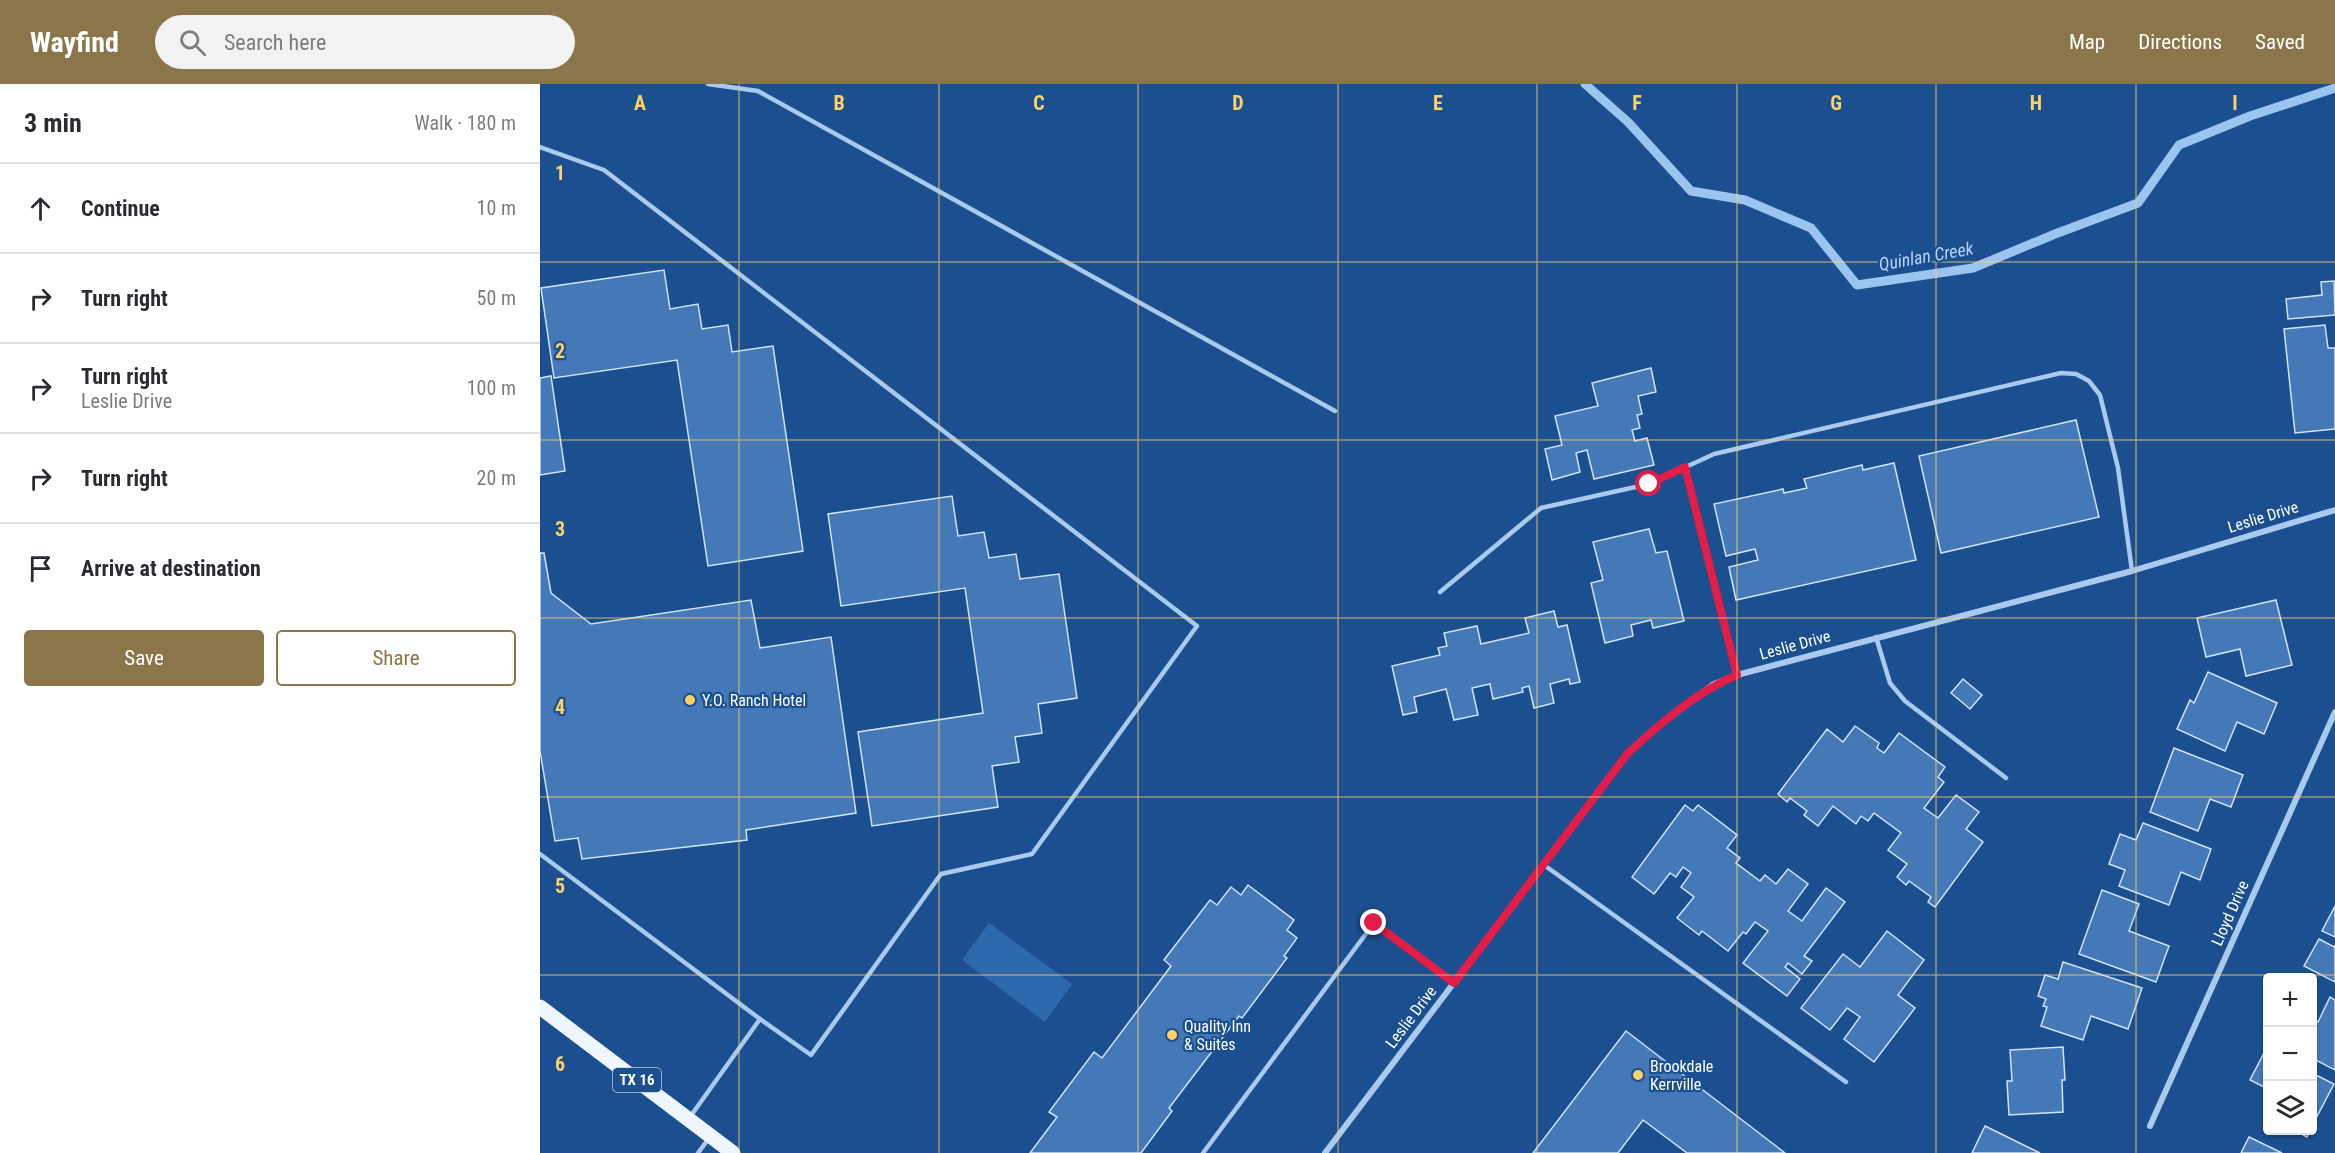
<!DOCTYPE html>
<html lang="en">
<head>
<meta charset="utf-8">
<style>
	body { margin:0; font-family:"Roboto Condensed",sans-serif; background:#f2f2f3; color:#2b2b33 }
	.controls { position:absolute; right:18px; bottom:18px; display:grid; overflow:hidden; border-radius:6px; box-shadow:0 2px 4px #0004 }
	.controls button { width:54px; height:54px; display:grid; place-items:center; padding:0; border:0; border-bottom:2px solid #e1e1e2; background:#fff; color:#2b2b33; font:30px sans-serif }
	.stop { position:absolute; width:18px; height:18px; margin:-14px; border:4px solid #e11d48; border-radius:50%; background:#fff }
	.stop.end { background:#e11d48; border-color:#fff; box-shadow:0 2px 6px #0008 }
	.list { margin:0; padding:0; list-style:none }
	h2 { display:flex; justify-content:space-between; align-items:center; height:78px; margin:0; padding:0 24px; font-size:26px }
	h2 small { font-size:20px; font-weight:400; color:#7c7c81 }
	.list li { display:grid; grid-template-columns:39px 1fr auto; gap:18px; align-items:center; box-sizing:border-box; height:90px; padding:0 24px; border-top:2px solid #e1e1e2 }
	.list b { display:block; font-size:22px; white-space:nowrap }
	.list p { margin:0; font-size:20px; white-space:nowrap; color:#7c7c81 }
	.list em { font-size:20px; font-style:normal; color:#7c7c81 }
	.actions { display:flex; gap:12px; padding:18px 24px }
	.actions a { flex:1; padding:14px 0; border:2px solid #8a764a; border-radius:6px; text-align:center; font-size:21px; color:#8a764a }
	.actions .main { background:#8a764a; color:#fff }
	.icon { flex:none; width:33px; height:33px; fill:none; stroke:currentColor; stroke-width:2; stroke-linecap:round; stroke-linejoin:round }
	.map { position:relative; flex:none; width:1795px; height:1069px; overflow:hidden }
	header { display:flex; align-items:center; gap:36px; box-sizing:border-box; height:84px; padding:0 30px; background:#8a764a; color:#fff }
	header strong { font-size:28px }
	nav { display:flex; gap:33px; margin-inline-start:auto; font-size:21px }
	.search { width:420px; height:54px; background:#f2f2f3; display:flex; align-items:center; gap:15px; box-sizing:border-box; padding:0 21px; border-radius:33px; color:#7c7c81; font-size:22px }
	main { display:flex }
	aside { flex:1; background:#fff }
	.map>svg:first-child { display:block }
	.green { fill:#2e69ad }
	.lines { fill:none; stroke-linecap:round; stroke-linejoin:round }
	.stream { stroke:#9cc4f0; stroke-width:9 }
	.building { fill:#4478b7; stroke:#cfe3fa; stroke-width:1.5 }
	.service { stroke:#a9c9ee; stroke-width:4.5 }
	.minor { stroke:#a9c9ee; stroke-width:6 }
	.primary { stroke:#f0f6ff; stroke-width:15 }
	.route { stroke:#e11d48; stroke-width:8 }
	.grid { fill:none; stroke:#ffd166; stroke-width:1.5; stroke-opacity:0.55 }
	.poi-dot { fill:#ffd166; stroke:#1b4f8f; stroke-width:2 }
	.labels { text-anchor:middle; dominant-baseline:central; stroke-width:4.5; stroke-linejoin:round; paint-order:stroke }
	.shield { fill:#1b4f8f; stroke:#bbcadd; stroke-width:1.5 }
	.shield-label { font-size:15px; font-weight:bold; fill:#fff }
	.street-label { font-size:16px; fill:#fff; stroke:#1b4f8f }
	.poi-label { font-size:16px; fill:#fff; stroke:#1b4f8f; text-anchor:start }
	.water-label { font-size:18px; font-style:italic; fill:#b5d3f5; stroke:#1b4f8f }
	.grid-label { font-size:20px; text-anchor:middle; font-weight:bold; fill:#ffd166; stroke:#1b4f8f; stroke-width:4.5; stroke-linejoin:round; paint-order:stroke }
</style>
</head>
<body>
<header>
<strong>Wayfind</strong>
<div class="search"><svg class="icon" aria-label="search" viewBox="0 0 24 24"><circle cx="10" cy="10" r="6"/><path d="M15 15l6 6"/></svg>Search here</div>
<nav><a>Map</a><a>Directions</a><a>Saved</a></nav>
</header>
<main>
<aside>
<h2>3 min<small>Walk · 180 m</small></h2>
<ul class="list">
<li><svg class="icon" aria-label="ahead" viewBox="0 0 24 24"><path d="M12 20V5M6 11l6-6 6 6"/></svg><div><b>Continue</b></div><em>10 m</em></li>
<li><svg class="icon" aria-label="right" viewBox="0 0 24 24"><path d="M7 20v-9h11M14 6l5 5-5 5"/></svg><div><b>Turn right</b></div><em>50 m</em></li>
<li><svg class="icon" aria-label="right" viewBox="0 0 24 24"><path d="M7 20v-9h11M14 6l5 5-5 5"/></svg><div><b>Turn right</b><p>Leslie Drive</p></div><em>100 m</em></li>
<li><svg class="icon" aria-label="right" viewBox="0 0 24 24"><path d="M7 20v-9h11M14 6l5 5-5 5"/></svg><div><b>Turn right</b></div><em>20 m</em></li>
<li><svg class="icon" aria-label="arrive" viewBox="0 0 24 24"><path d="M6 21V4h12l-3 4 3 4H6"/></svg><div><b>Arrive at destination</b></div></li>
</ul>
<div class="actions"><a class="main">Save</a><a>Share</a></div>
</aside>
<div class="map">
<svg width="1795" height="1069" viewBox="0 0 1795 1069">
	<rect width="100%" height="100%" fill="#1b4f8f"/>
	<!-- green -->
	<path class="green" d="M449,839L532,900L505,938L422,876Z"/>
	<g class="lines">
		<!-- stream -->
		<path class="stream" d="M1045,0L1088,38L1151,107L1205,116L1271,144L1317,201L1433,184L1515,150L1598,119L1639,61L1710,32L1795,4"/>
	</g>
	<!-- building -->
	<g class="building">
		<path d="M124,186L130,225L158,220L162,245L188,241L192,268L233,262L263,467L168,482L137,276L14,294L1,204Z"/>
		<path d="M1794,197L1795,231L1748,235L1746,215L1782,211L1781,198Z"/>
		<path d="M1785,241L1788,264H1795V345L1755,349L1744,245Z"/>
		<path d="M1111,284L1116,308L1098,312L1102,330L1097,331L1100,344L1092,346L1095,357L1107,354L1114,381L1054,395L1047,366L1036,369L1040,388L1012,396L1005,365L1022,361L1015,332L1058,322L1052,299Z"/>
		<path d="M11,292L25,387L0,391V294Z"/>
		<path d="M1536,336L1559,433L1401,469L1379,372Z"/>
		<path d="M1354,379L1376,476L1196,516L1189,483L1218,476L1215,465L1186,472L1174,420L1243,405L1244,409L1267,404L1264,395L1322,381L1323,386Z"/>
		<path d="M412,412L418,452L444,448L449,474L476,470L480,495L519,490L537,614L498,620L502,649L475,653L479,678L452,682L458,723L332,742L318,648L443,629L425,504L301,522L288,430Z"/>
		<path d="M1109,445L1116,469L1127,467L1144,537L1113,544L1111,536L1091,541L1093,552L1065,559L1051,499L1063,496L1053,458Z"/>
		<path d="M0,469H4L11,509L51,540L211,516L220,564L291,553L316,729L206,746L207,756L42,775L38,754L15,757L0,667Z"/>
		<path d="M1736,516L1752,581L1706,592L1700,565L1666,573L1657,534Z"/>
		<path d="M1014,527L1018,543L1027,541L1040,598L1030,600L1029,595L1010,600L1014,619L994,624L989,602L982,604L983,608L953,615L950,600L932,604L938,631L914,636L906,605L874,613L877,628L863,631L852,582L900,571L898,564L907,562L904,549L937,542L941,560L989,549L985,534Z"/>
		<path d="M1668,588L1737,619L1724,650L1697,638L1685,667L1637,645L1650,616L1654,619Z"/>
		<path d="M1423,595L1442,611L1430,625L1411,609Z"/>
		<path d="M1315,642L1339,659L1337,664L1344,669L1359,649L1405,683L1398,693L1404,698L1384,724L1398,734L1416,711L1439,728L1426,745L1443,758L1395,823L1388,818L1391,813L1369,797L1366,801L1357,793L1367,780L1348,766L1361,749L1334,729L1328,737L1321,732L1316,740L1293,722L1278,742L1264,731L1267,727L1250,714L1247,718L1238,710L1287,645L1303,658Z"/>
		<path d="M1634,664L1703,691L1691,723L1670,715L1658,747L1610,728Z"/>
		<path d="M1145,721L1153,727L1158,721L1197,751L1187,764L1200,774L1196,779L1220,797L1225,791L1236,800L1248,785L1268,800L1248,827L1262,837L1286,804L1305,818L1264,872L1272,877L1262,890L1248,879L1245,883L1260,895L1247,912L1203,879L1228,847L1215,838L1206,850L1203,848L1188,867L1162,847L1159,851L1137,834L1154,813L1141,803L1151,789L1143,783L1136,793L1130,789L1114,810L1092,793Z"/>
		<path d="M1603,739L1671,765L1660,796L1641,788L1629,821L1579,802L1585,786L1569,780L1580,750L1596,756Z"/>
		<path d="M708,801L754,836L747,846L757,854L744,872L747,874L702,934L699,932L629,1024L632,1027L601,1069H490L517,1033L509,1028L554,968L562,974L631,882L624,876L670,816L677,821L691,803L701,811Z"/>
		<path d="M1562,806L1599,820L1589,847L1629,862L1616,898L1539,870Z"/>
		<path d="M1795,822V853L1782,847Z"/>
		<path d="M1347,847L1384,876L1358,911L1375,924L1334,978L1304,955L1320,933L1307,924L1290,946L1261,924L1303,870L1320,883Z"/>
		<path d="M1779,855L1794,863L1795,861V898L1764,882Z"/>
		<path d="M1523,878L1602,904L1588,945L1551,932L1543,956L1501,942L1507,923L1503,922L1506,915L1498,912L1505,891L1518,895Z"/>
		<path d="M1790,913L1795,916V986L1772,974V935L1778,938Z"/>
		<path d="M1086,947L1245,1069H1147L1103,1036L1078,1069H993Z"/>
		<path d="M1523,963L1525,996H1522L1523,1028L1469,1031L1467,997H1472L1470,966Z"/>
		<path d="M1726,965L1728,966V1005L1710,996Z"/>
		<path d="M1772,989L1794,1000L1772,1042Z"/>
		<path d="M1445,1042L1500,1069H1432Z"/>
		<path d="M1754,1046H1770L1767,1053Z"/>
		<path d="M1709,1053L1742,1069H1701Z"/>
	</g>
	<g class="lines">
		<!-- service -->
		<g class="service">
			<path d="M168,0L218,7L795,327"/>
			<path d="M0,63L64,86L657,542L492,770L401,790L271,971L220,935"/>
			<path d="M1145,383L1197,591"/>
			<path d="M900,508L1001,424L1109,400L1174,370L1521,289L1536,290L1549,297L1560,311L1578,384L1592,487"/>
			<path d="M1336,553L1350,599L1365,617L1466,694"/>
			<path d="M0,770L220,935L150,1033"/>
			<path d="M1004,781L1306,998"/>
			<path d="M158,1069L169,1054"/>
			<path d="M663,1069L834,839L914,899"/>
		</g>
		<!-- minor -->
		<g class="minor">
			<path d="M1610,1042L1795,628"/>
			<path d="M785,1069L1088,669L1114,645L1174,600L1197,591L1592,487L1795,426"/>
		</g>
		<!-- primary -->
		<path class="primary" d="M0,923L193,1069"/>
	</g>
	<g class="lines">
		<!-- route -->
		<path class="route" d="M834,839L914,899L1088,669C1121,639 1156,608 1197,591L1145,383L1109,400"/>
	</g>
	<!-- grid -->
	<path class="grid" d="M199,0V1069M399,0V1069M598,0V1069M798,0V1069M997,0V1069M1197,0V1069M1396,0V1069M1596,0V1069M0,178H1795M0,356H1795M0,534H1795M0,713H1795M0,891H1795"/>
	<!-- markers -->
	<g class="poi-dot">
		<circle cx="150" cy="616" r="6"/>
		<circle cx="632" cy="951" r="6"/>
		<circle cx="1098" cy="991" r="6"/>
	</g>
	<g class="labels">
		<!-- shield labels -->
		<rect class="shield" x="73" y="984" width="48" height="24" rx="4.5"/>
		<g class="shield-label">
			<text x="97" y="996">TX 16</text>
		</g>
		<!-- street labels -->
		<g class="street-label">
			<text transform="translate(1723 433) rotate(-17)">Leslie Drive</text>
			<text transform="translate(1255 561) rotate(-15)">Leslie Drive</text>
			<text transform="translate(1690 829) rotate(-66)">Lloyd Drive</text>
			<text transform="translate(871 933) rotate(-53)">Leslie Drive</text>
		</g>
		<!-- poi labels -->
		<g class="poi-label">
			<text x="162" y="616">Y.O. Ranch Hotel</text>
			<text x="644" y="942">Quality Inn<tspan x="644" dy="18">&amp; Suites</tspan></text>
			<text x="1110" y="982">Brookdale<tspan x="1110" dy="18">Kerrville</tspan></text>
		</g>
		<!-- water labels -->
		<g class="water-label">
			<text transform="translate(1386 172) rotate(-10)">Quinlan Creek</text>
		</g>
	</g>
	<g class="grid-label">
		<text x="100" y="26">A</text>
		<text x="299" y="26">B</text>
		<text x="499" y="26">C</text>
		<text x="698" y="26">D</text>
		<text x="898" y="26">E</text>
		<text x="1097" y="26">F</text>
		<text x="1296" y="26">G</text>
		<text x="1496" y="26">H</text>
		<text x="1695" y="26">I</text>
		<text x="20" y="96">1</text>
		<text x="20" y="274">2</text>
		<text x="20" y="452">3</text>
		<text x="20" y="630">4</text>
		<text x="20" y="809">5</text>
		<text x="20" y="987">6</text>
	</g>
</svg>
<div class="controls">
<button>+</button>
<button>−</button>
<button><svg class="icon" aria-label="layers" viewBox="0 0 24 24"><path d="M12 4l9 5-9 5-9-5zM3 14l9 5 9-5"/></svg></button>
</div>
<div class="stop" style="left:1109px;top:400px"></div>
<div class="stop end" style="left:834px;top:839px"></div>
</div>
</main>
</body>
</html>
